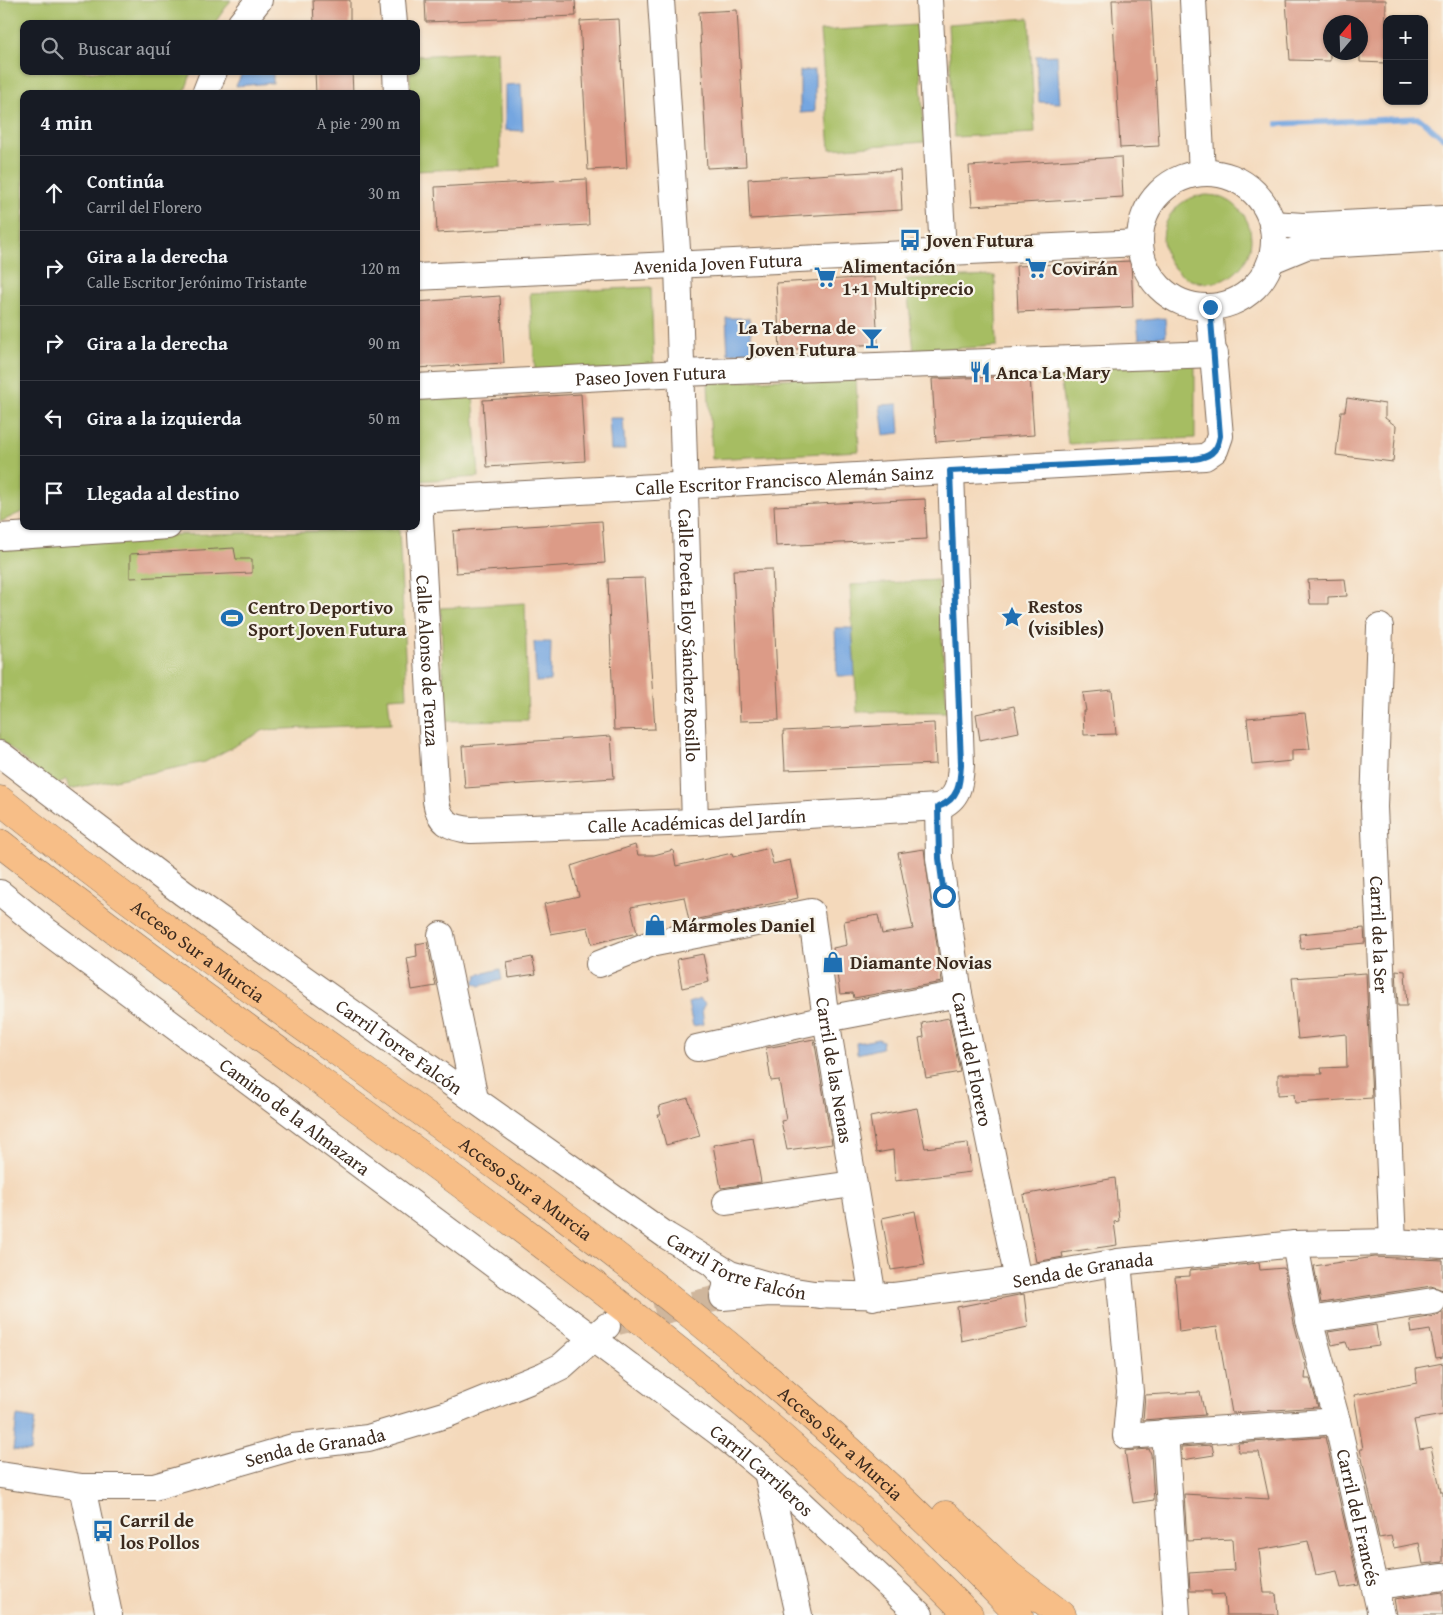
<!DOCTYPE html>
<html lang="es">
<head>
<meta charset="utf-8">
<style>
	body { margin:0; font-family:"Gentium Book Plus",serif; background:#20242c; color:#f1f3f6 }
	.controls { position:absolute; right:15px; top:15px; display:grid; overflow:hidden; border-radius:10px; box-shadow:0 1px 4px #0004 }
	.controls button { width:45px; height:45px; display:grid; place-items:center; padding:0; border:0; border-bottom:1px solid #363941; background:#171b24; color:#f1f3f6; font:25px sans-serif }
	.compass { position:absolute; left:1323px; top:15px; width:45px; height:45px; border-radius:50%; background:#171b24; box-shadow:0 1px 4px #0004; rotate:19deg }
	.stop { position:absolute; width:15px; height:15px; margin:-11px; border:4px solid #1f6fb2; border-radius:50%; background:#fff }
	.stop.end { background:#1f6fb2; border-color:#fff; box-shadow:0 1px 5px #0008 }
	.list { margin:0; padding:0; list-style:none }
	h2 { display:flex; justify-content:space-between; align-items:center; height:65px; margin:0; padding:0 20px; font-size:21px }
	h2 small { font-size:16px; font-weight:400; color:#9ea1a6 }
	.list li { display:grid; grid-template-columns:32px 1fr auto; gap:15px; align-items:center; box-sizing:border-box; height:75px; padding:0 20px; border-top:1px solid #363941 }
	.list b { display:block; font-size:19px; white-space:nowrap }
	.list p { margin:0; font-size:16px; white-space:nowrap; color:#9ea1a6 }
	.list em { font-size:16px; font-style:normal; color:#9ea1a6 }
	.icon { flex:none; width:28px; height:28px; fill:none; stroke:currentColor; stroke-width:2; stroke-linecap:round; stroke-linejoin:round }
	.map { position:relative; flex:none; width:1443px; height:1615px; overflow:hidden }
	.search { position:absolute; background:#171b24; box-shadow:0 1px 4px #0004; left:20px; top:20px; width:400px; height:55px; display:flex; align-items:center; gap:12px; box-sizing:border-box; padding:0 18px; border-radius:10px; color:#9ea1a6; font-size:19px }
	.panel { position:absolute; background:#171b24; box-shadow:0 1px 4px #0004; left:20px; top:90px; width:400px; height:440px; border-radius:10px }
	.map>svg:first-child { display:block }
	.green { fill:#a6bd62; stroke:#707440 }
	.water { fill:#74a6e0; stroke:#58687f }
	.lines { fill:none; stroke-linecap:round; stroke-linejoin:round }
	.stream { stroke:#74a6e0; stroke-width:5.5 }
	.building { fill:#dc9b87 }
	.minor-tunnel { stroke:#cfb69c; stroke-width:26; stroke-dasharray:26 13; stroke-linecap:butt }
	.minor-casing { stroke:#7c6755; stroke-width:28 }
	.highway-casing { stroke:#7c6755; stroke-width:29 }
	.minor { stroke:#fff; stroke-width:26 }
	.highway { stroke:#f7be87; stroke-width:28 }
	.route { stroke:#1f6fb2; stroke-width:6 }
	.labels { text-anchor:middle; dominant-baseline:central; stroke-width:4.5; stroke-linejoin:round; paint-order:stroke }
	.poi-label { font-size:19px; font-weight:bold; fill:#3b2a1e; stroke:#f7f3e8; text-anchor:start }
	.street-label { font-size:19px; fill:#3b2a1e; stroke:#f7f3e8 }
</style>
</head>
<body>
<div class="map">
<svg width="1443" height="1615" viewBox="0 0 1443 1615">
	<rect width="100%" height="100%" fill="#f7f3e8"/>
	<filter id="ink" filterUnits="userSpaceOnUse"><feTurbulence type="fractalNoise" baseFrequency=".02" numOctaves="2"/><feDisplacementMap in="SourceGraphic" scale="10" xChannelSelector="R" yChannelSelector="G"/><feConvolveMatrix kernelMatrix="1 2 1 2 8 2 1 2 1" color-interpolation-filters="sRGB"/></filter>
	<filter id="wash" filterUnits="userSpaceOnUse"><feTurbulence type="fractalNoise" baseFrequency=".0096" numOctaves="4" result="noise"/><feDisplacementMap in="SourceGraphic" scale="20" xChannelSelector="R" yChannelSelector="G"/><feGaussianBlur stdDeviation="1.12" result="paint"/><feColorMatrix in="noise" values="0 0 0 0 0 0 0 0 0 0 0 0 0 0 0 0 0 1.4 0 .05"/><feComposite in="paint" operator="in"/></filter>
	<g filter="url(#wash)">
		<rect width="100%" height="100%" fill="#f4d9bb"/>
		<!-- green -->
		<g class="green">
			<path d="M0,0H231L214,24H24V71H192L184,94H24V511L0,522Z"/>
			<path d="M1029,18L1035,133L954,137L948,24Z"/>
			<path d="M917,25L925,142L830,149L820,31Z"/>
			<path d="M497,51L501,167L416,171V94H410V71H416V56Z"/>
			<circle cx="1207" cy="239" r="44"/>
			<path d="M995,276L997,346L914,351L906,279Z"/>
			<path d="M651,287L654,369L535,370L530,293Z"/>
			<path d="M1195,360V438L1068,444L1059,367Z"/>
			<path d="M856,375L859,451L712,459L708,383Z"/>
			<path d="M473,393L479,477L416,481V396Z"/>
			<path d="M399,529L407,697L388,698L391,724L264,730L205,762L69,789L66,779L55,787L0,739V543L58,538Z"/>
			<path d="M938,580L947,712H857L850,585Z"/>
			<path d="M525,603L528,720L444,721L441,608Z"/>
		</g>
		<!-- water -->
		<g class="water">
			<path d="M1057,55L1060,103L1039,102L1036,56Z"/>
			<path d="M815,70V112L800,113V71Z"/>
			<path d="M243,71H273V83L236,86Z"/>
			<path d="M521,84L523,131L505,130V85Z"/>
			<path d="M726,318H749L753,351L728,354Z"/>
			<path d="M1165,318L1166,336L1139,339L1137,321Z"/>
			<path d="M898,404L900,433L884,435L880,405Z"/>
			<path d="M609,418H623L625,450H611Z"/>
			<path d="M835,628H852L855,676H837Z"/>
			<path d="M534,642H551L550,681L536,682Z"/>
			<path d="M500,969L502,980L480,986L474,982L478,977L477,975Z"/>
			<path d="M700,999L705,1004L702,1009L704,1024L693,1026L688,1003Z"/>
			<path d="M878,1039L883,1041L882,1048L857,1054L856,1043Z"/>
			<path d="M17,1416L35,1419L30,1452L13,1450Z"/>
		</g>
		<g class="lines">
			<!-- stream -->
			<path class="stream" d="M1277,124L1419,118L1443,138"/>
		</g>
		<g id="blocks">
			<!-- building -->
			<g class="building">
				<path d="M313,0H350V24H314Z"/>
				<path d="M425,0H575L576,16L426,22Z"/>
				<path d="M1112,0H1151L1159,146L1120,148Z"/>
				<path d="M1286,0H1386L1385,63L1360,62V22H1330V61L1290,60Z"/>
				<path d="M737,10L746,166L707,168L699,12Z"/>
				<path d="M619,19L627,168L588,170L580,21Z"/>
				<path d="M315,71H352L353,94H316Z"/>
				<path d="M1121,157L1123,197L972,206L969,166Z"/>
				<path d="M900,170L902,210L750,219L748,179Z"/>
				<path d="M587,179L589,225L437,233L435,187Z"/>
				<path d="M1131,261L1133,307L1018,312L1016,266Z"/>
				<path d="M874,277L878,344L780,350L776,283Z"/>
				<path d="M500,296L504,363L416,368V302Z"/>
				<path d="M1030,376L1034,435L936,442L932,379Z"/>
				<path d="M581,394L585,461L487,467L483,400Z"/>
				<path d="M1347,398L1385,404V418L1396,426L1393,462L1336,455L1341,411H1345Z"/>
				<path d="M925,499L927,539L776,546L774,506Z"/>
				<path d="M602,521L605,563L456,573L453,531Z"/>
				<path d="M234,548L236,559H252V573L130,578V554Z"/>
				<path d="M772,569L779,720L740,721L733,570Z"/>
				<path d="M645,578L655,729L614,730L608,579Z"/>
				<path d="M1345,579L1347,596L1328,597V604H1310L1308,580Z"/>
				<path d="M1112,690L1116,734L1084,735L1083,711H1086L1083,693Z"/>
				<path d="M1014,706L1019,732L980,740L976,714Z"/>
				<path d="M1305,713L1310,749L1292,750V761L1252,765L1247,718Z"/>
				<path d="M934,723L936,764L785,770L783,731Z"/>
				<path d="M611,736L614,778L465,788L462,746Z"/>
				<path d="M635,845L638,855H654L673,850L676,866L732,853L733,857L769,848L773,864L790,860L798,898L689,921L684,897L631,907L637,933L633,934L592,944L588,927L551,934L544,904L579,896L571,866Z"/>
				<path d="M924,849L942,982L854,998L853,993L840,994L833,948L847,945L844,921L878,915L882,934L913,929L898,853Z"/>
				<path d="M1364,928L1365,943L1301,949L1299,934Z"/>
				<path d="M427,942L436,986L412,990L407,958L417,956L416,944Z"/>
				<path d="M703,954L709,982L682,988L677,959Z"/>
				<path d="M532,957L536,974L509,978L507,962Z"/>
				<path d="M1396,970L1405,971L1407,1006H1398Z"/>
				<path d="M1366,973L1372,1098L1295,1103L1294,1094L1278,1095V1074H1322L1321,1068L1347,1067L1346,1034L1298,1039L1292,978Z"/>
				<path d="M949,1018L960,1072L926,1078L919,1038L924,1037L922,1023Z"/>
				<path d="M814,1039L832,1144L787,1150L781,1121L786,1120L779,1080L771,1081L766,1048Z"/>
				<path d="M688,1098L700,1136L666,1145L658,1115H661L659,1106Z"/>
				<path d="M917,1108L925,1148L968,1143L971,1172L895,1181L893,1150L876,1153L870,1117Z"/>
				<path d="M753,1138L761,1182L721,1188L713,1145Z"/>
				<path d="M1115,1178L1119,1221L1114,1222L1117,1245L1062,1253L1063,1257L1036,1262L1023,1195Z"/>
				<path d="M915,1211L925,1265L891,1270L882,1218Z"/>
				<path d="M1375,1257L1443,1260V1290L1431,1286L1321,1303L1314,1266Z"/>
				<path d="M1259,1263L1260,1270L1284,1268L1294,1323L1306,1367L1305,1379H1310L1318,1407L1232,1413L1217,1327L1179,1332L1175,1277L1190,1276V1270Z"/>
				<path d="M1024,1294L1028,1327L961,1341L957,1307Z"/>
				<path d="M1443,1312V1357L1436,1358L1430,1330L1412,1333L1410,1320L1435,1316Z"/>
				<path d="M1376,1325L1379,1346L1349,1350L1346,1342L1332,1345L1328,1332Z"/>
				<path d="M1443,1363V1415L1414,1420L1420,1449L1431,1447L1441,1492H1443V1562L1423,1564L1419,1543L1394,1548L1391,1536L1379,1538L1360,1449H1363L1354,1395L1417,1383L1416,1368Z"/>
				<path d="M1200,1392L1205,1415L1143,1420L1145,1395Z"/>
				<path d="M1325,1437L1359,1585L1341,1588L1337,1571L1316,1575L1308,1541L1259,1550L1264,1593H1276L1278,1615H1226L1224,1594L1211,1595V1591H1190L1189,1573L1234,1570L1232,1539L1187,1541L1184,1494L1269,1499L1259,1452H1239L1238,1443Z"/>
				<path d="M1212,1445L1214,1455L1182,1460L1181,1447Z"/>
				<path d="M1149,1449L1151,1454L1154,1500L1133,1503L1125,1451Z"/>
				<path d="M1443,1592V1615H1397L1394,1599Z"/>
			</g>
		</g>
	</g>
	<g filter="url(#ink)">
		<use href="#blocks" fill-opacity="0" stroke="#7c6755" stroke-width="1"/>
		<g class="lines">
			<!-- minor-tunnel -->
			<path class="minor-tunnel" d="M617,1322L723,1297"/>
			<!-- minor casing -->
			<g class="minor-casing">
				<g id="minor">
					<path d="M392,0L394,24"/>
					<path id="s1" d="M661,0L678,265L695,822"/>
					<path d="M929,0L943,252"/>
					<path d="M1193,0L1202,173"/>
					<path d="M240,24L259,0"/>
					<path d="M396,71L397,94"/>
					<path d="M205,94L214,71"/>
					<circle cx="1207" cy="240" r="67"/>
					<path d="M1272,224L1303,226L1443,219"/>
					<path d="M1272,260L1306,246L1443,238"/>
					<path id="s2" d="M416,277L1140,243"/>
					<path id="s3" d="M416,387L681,373L1215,354"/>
					<path id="s4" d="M419,499L436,801C439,822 450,828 471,830L695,822L938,807C959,799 960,784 961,764L951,471"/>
					<path id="s5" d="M416,500L1205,457L1215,450L1220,436L1209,307"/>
					<path d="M0,537L168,526"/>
					<path id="s6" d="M1380,627L1374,807L1393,1242"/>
					<path id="s7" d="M0,754L183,893L667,1236L730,1274L782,1289L820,1295"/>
					<path id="s8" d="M938,807L939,858L959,994L1018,1280"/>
					<path id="s9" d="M0,893L48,932L726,1438L767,1472L920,1615"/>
					<path d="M441,935L475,1099"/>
					<path id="s10" d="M599,964L650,944L811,912L826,1019L873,1297"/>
					<path d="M697,1048L826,1019L959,994"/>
					<path d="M726,1202L853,1184"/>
					<path id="s11" d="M1295,1244L1309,1320L1337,1421L1381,1615"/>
					<path d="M1118,1262L1130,1392L1126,1436L1337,1421"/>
					<path id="s12" d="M714,1265L726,1278V1287L723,1297L769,1293L894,1296L1018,1280L1118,1262L1295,1244L1393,1242L1443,1245"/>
					<path d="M1309,1320L1433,1301"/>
					<path d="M1165,1432L1177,1615"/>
					<path d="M767,1472L799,1615"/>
					<path id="s13" d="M0,1475L82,1487H154L293,1447L368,1438L448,1414L544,1375L562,1366L607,1326"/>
					<path d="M82,1487L109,1615"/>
					<path d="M1376,1586L1443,1577"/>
				</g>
			</g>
			<!-- highway casing -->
			<g class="highway-casing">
				<g id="highway">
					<path id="s14" d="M0,800C223,980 467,1134 690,1314C806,1407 916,1507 1019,1615"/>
					<path d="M0,843C236,1027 486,1192 717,1382C806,1455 888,1534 969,1615"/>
					<path d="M946,1515L1009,1575L1062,1615"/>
				</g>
			</g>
			<!-- minor -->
			<use href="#minor" class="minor"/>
			<!-- highway -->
			<use href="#highway" class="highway"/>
		</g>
	</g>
	<g class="lines" filter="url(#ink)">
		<!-- route -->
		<path class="route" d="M944,896L939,858L938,807C959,799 960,784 961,764L950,471L1194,459C1209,457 1217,453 1220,436L1210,307"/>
	</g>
	<!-- icons -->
	<defs>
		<g id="bus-bare" transform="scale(1.725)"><path d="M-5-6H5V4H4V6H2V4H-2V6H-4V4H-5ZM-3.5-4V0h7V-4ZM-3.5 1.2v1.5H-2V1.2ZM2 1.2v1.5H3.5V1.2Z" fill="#1f6fb2" stroke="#f7f3e8" stroke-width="2.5" paint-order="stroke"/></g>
		<g id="supermarket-bare" transform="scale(1.725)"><path d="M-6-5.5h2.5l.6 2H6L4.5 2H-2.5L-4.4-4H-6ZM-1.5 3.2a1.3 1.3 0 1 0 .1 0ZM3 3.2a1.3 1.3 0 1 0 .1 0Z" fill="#1f6fb2" stroke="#f7f3e8" stroke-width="2.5" paint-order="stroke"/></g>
		<g id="bar-bare" transform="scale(1.725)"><path d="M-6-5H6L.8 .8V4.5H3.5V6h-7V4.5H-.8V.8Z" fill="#1f6fb2" stroke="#f7f3e8" stroke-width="2.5" paint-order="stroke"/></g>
		<g id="restaurant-bare" transform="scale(1.725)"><path d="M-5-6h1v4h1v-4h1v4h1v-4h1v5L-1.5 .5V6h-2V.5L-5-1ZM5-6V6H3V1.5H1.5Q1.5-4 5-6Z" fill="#1f6fb2" stroke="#f7f3e8" stroke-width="2.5" paint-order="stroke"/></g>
		<g id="sight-bare" transform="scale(1.725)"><path d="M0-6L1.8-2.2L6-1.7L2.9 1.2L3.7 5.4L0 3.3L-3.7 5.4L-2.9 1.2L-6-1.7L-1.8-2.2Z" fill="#1f6fb2" stroke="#f7f3e8" stroke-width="2.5" paint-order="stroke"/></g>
		<g id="stadium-bare" transform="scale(1.725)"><path d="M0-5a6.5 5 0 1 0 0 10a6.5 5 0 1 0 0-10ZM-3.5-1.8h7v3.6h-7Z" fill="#1f6fb2" stroke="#f7f3e8" stroke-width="2.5" paint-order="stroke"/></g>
		<g id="shop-bare" transform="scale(1.725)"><path d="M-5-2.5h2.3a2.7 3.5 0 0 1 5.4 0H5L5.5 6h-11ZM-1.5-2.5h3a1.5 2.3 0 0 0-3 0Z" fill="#1f6fb2" stroke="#f7f3e8" stroke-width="2.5" paint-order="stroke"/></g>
	</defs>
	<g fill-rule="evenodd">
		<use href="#bus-bare" x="910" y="240"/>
		<use href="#supermarket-bare" x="1036" y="268"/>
		<use href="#supermarket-bare" x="825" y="277"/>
		<use href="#bar-bare" x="872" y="338"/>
		<use href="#restaurant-bare" x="980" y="372"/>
		<use href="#sight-bare" x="1012" y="617"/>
		<use href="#stadium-bare" x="232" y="618"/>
		<use href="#shop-bare" x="655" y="925"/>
		<use href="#shop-bare" x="833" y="962"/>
		<use href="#bus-bare" x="103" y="1531"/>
	</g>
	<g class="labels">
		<!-- poi labels -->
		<g class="poi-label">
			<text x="926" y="240">Joven Futura</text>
			<text x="842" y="266">Alimentación<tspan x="842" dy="22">1+1 Multiprecio</tspan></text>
			<text x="1052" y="268">Covirán</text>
			<text x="856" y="327" text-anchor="end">La Taberna de<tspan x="856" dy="22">Joven Futura</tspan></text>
			<text x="996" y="372">Anca La Mary</text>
			<text x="1028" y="606">Restos<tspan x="1028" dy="22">(visibles)</tspan></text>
			<text x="248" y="607">Centro Deportivo<tspan x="248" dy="22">Sport Joven Futura</tspan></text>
			<text x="672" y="925">Mármoles Daniel</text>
			<text x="850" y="962">Diamante Novias</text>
			<text x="120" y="1520">Carril de<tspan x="120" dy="22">los Pollos</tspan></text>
		</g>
		<!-- street labels -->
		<g class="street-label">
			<text stroke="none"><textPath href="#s2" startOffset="302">Avenida Joven Futura</textPath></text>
			<text stroke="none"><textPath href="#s3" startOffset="235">Paseo Joven Futura</textPath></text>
			<text stroke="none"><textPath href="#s5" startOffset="369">Calle Escritor Francisco Alemán Sainz</textPath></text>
			<text stroke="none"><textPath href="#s1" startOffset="636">Calle Poeta Eloy Sánchez Rosillo</textPath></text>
			<text stroke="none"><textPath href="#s4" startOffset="162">Calle Alonso de Tenza</textPath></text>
			<text stroke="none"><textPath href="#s4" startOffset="579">Calle Académicas del Jardín</textPath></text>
			<text stroke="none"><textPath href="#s6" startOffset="308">Carril de la Ser</textPath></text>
			<text stroke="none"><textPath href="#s14" startOffset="249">Acceso Sur a Murcia</textPath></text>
			<text stroke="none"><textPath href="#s7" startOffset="495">Carril Torre Falcón</textPath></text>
			<text stroke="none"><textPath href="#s8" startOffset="255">Carril del Florero</textPath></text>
			<text stroke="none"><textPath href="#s10" startOffset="379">Carril de las Nenas</textPath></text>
			<text stroke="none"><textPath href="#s9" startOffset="370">Camino de la Almazara</textPath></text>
			<text stroke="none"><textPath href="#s14" startOffset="654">Acceso Sur a Murcia</textPath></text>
			<text stroke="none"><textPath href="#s7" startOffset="900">Carril Torre Falcón</textPath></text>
			<text stroke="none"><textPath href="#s12" startOffset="399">Senda de Granada</textPath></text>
			<text stroke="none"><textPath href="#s14" startOffset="1059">Acceso Sur a Murcia</textPath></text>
			<text stroke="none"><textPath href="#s13" startOffset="321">Senda de Granada</textPath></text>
			<text stroke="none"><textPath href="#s9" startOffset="956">Carril Carrileros</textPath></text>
			<text stroke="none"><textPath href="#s11" startOffset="281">Carril del Francés</textPath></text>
		</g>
	</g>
</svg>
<div class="controls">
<button>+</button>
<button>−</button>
</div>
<svg class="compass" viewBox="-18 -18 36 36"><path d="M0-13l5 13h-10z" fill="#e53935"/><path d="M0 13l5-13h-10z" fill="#9ea1a6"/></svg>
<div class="stop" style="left:944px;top:896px"></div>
<div class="stop end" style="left:1210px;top:307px"></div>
<div class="search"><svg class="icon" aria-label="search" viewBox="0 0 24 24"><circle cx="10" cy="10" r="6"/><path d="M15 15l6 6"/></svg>Buscar aquí</div>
<section class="panel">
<h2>4 min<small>A pie · 290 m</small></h2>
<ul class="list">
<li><svg class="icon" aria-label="ahead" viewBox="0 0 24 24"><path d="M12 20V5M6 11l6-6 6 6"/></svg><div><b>Continúa</b><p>Carril del Florero</p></div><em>30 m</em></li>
<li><svg class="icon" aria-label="right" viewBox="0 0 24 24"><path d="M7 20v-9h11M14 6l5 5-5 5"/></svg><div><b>Gira a la derecha</b><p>Calle Escritor Jerónimo Tristante</p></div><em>120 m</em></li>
<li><svg class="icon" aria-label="right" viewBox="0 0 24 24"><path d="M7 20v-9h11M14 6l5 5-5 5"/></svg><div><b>Gira a la derecha</b></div><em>90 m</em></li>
<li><svg class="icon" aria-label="left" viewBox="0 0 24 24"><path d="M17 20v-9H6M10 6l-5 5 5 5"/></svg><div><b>Gira a la izquierda</b></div><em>50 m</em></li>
<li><svg class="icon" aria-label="arrive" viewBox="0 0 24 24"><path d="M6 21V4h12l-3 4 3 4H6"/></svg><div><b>Llegada al destino</b></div></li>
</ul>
</section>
</div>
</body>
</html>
